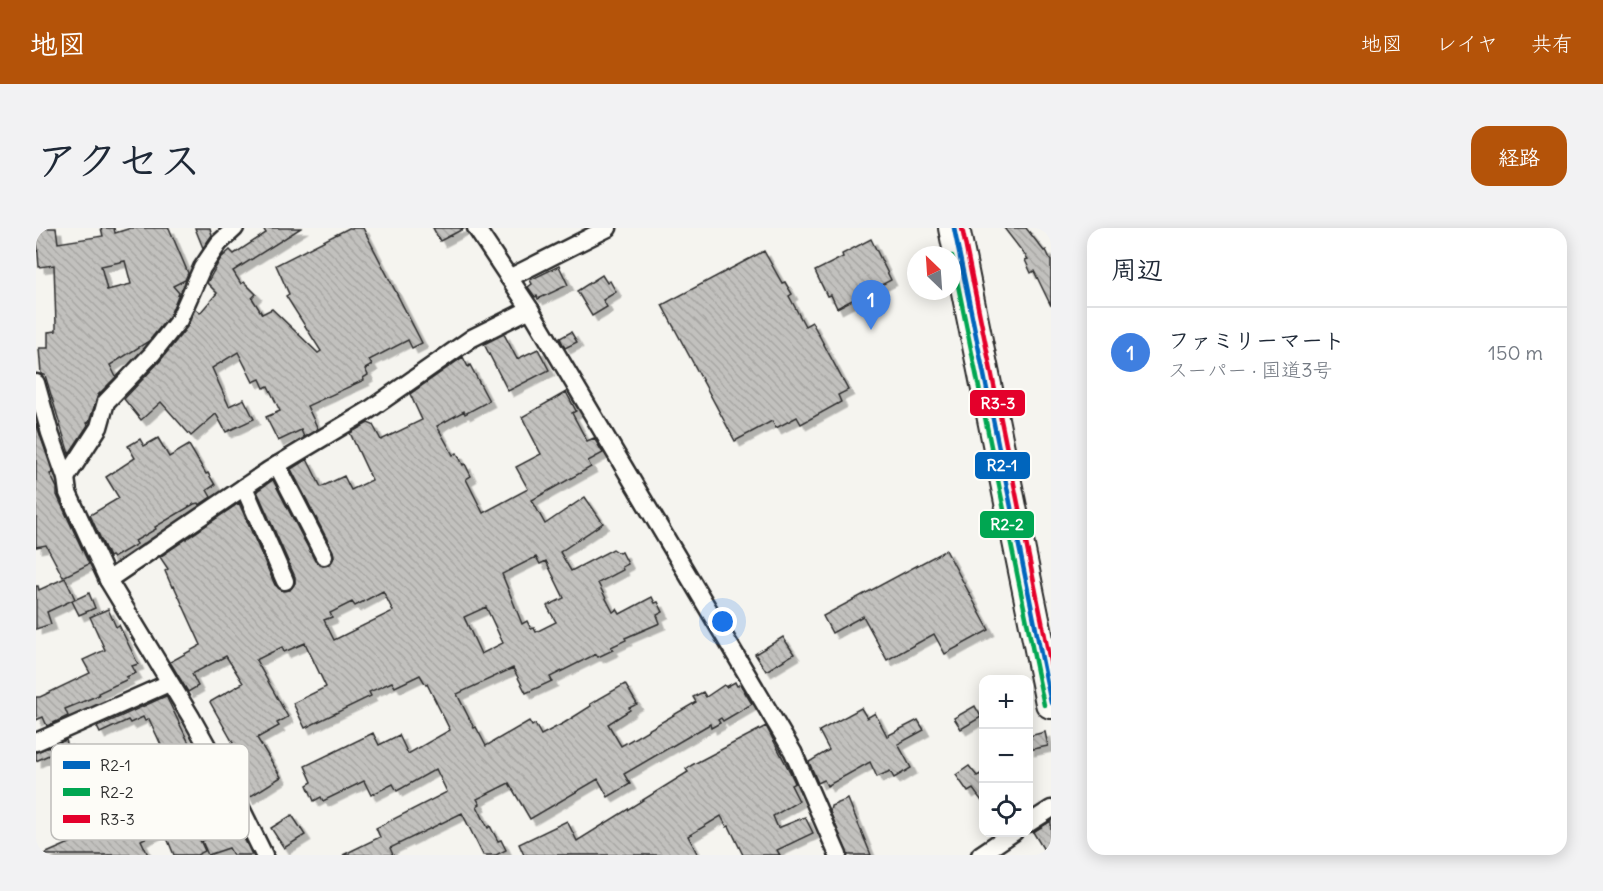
<!DOCTYPE html>
<html lang="ja">
<head>
<meta charset="utf-8">
<style>
	body { margin:0; font-family:Delius,"Klee One",sans-serif; background:#f2f2f3; color:#1f2937 }
	.controls { position:absolute; right:18px; bottom:18px; display:grid; overflow:hidden; border-radius:12px; box-shadow:0 3px 15px #0003 }
	.controls button { width:54px; height:54px; display:grid; place-items:center; padding:0; border:0; border-bottom:2px solid #e0e1e3; background:#fff; color:#1f2937; font:30px sans-serif }
	.compass { position:absolute; left:871px; top:18px; width:54px; height:54px; border-radius:50%; background:#fff; box-shadow:0 3px 15px #0003; rotate:335deg }
	.you { position:absolute; left:687px; top:394px; width:21px; height:21px; margin:-15px; border:4px solid #fff; border-radius:50%; background:#1a73e8; box-shadow:0 0 0 9px #1a73e833 }
	.badge { display:grid; place-items:center; width:39px; height:39px; border-radius:50%; background:#b45309; color:#fff; font-size:20px; font-weight:700 }
	.pin { position:absolute; translate:-50% -50px; filter:drop-shadow(0 2px 3px #0008) }
	.pin::after { content:''; position:absolute; top:32px; width:21px; height:18px; background:inherit; clip-path:polygon(0 0,100% 0,50% 100%) }
	.list { margin:0; padding:0; list-style:none }
	h2 { display:flex; justify-content:space-between; align-items:center; height:78px; margin:0; padding:0 24px; font-size:26px }
	h2 small { font-size:20px; font-weight:400; color:#747a83 }
	.list li { display:grid; grid-template-columns:39px 1fr auto; gap:18px; align-items:center; box-sizing:border-box; height:90px; padding:0 24px; border-top:2px solid #e0e1e3 }
	.list b { display:block; font-size:22px; white-space:nowrap }
	.list p { margin:0; font-size:20px; white-space:nowrap; color:#747a83 }
	.list em { font-size:20px; font-style:normal; color:#747a83 }
	.icon { flex:none; width:33px; height:33px; fill:none; stroke:currentColor; stroke-width:2; stroke-linecap:round; stroke-linejoin:round }
	.map { position:relative; flex:none; width:1015px; height:627px; overflow:hidden; border-radius:18px }
	header { display:flex; align-items:center; gap:36px; box-sizing:border-box; height:84px; padding:0 30px; background:#b45309; color:#fff }
	header strong { font-size:28px }
	nav { display:flex; gap:33px; margin-inline-start:auto; font-size:21px }
	.intro { display:flex; align-items:center; justify-content:space-between; box-sizing:border-box; height:144px; padding:0 36px }
	h1 { margin:0; font-size:42px }
	.button { padding:15px 27px; border-radius:18px; background:#b45309; color:#fff; font-size:21px; font-weight:700 }
	main { display:flex; gap:36px; padding:0 36px }
	aside { flex:1; background:#fff; border-radius:18px; box-shadow:0 3px 15px #0003 }
	.map>svg:first-child { display:block }
	.building { fill:url(#building-back-hatch); stroke:#2b2b2b; stroke-width:1.5; fill-rule:evenodd; filter:url(#shadow) }
	.lines { fill:none; stroke-linecap:round; stroke-linejoin:round }
	.street-casing { stroke:#2b2b2b; stroke-width:21 }
	.highway-casing { stroke:#2b2b2b; stroke-width:34 }
	.street { stroke:#fdfcf7; stroke-width:16 }
	.highway { stroke:#fdfcf7; stroke-width:30 }
	.bus-1-casing { stroke:#fdfcf7; stroke-width:9 }
	.bus-2-casing { stroke:#fdfcf7; stroke-width:9 }
	.bus-3-casing { stroke:#fdfcf7; stroke-width:9 }
	.bus-1 { stroke:#0065bd; stroke-width:4.5 }
	.bus-2 { stroke:#00a651; stroke-width:4.5 }
	.bus-3 { stroke:#e4002b; stroke-width:4.5 }
	.key { fill:#fdfcf7; stroke:#bebdba; stroke-width:1.5 }
	.key-label { font-size:16px; fill:#2b2b2b }
	.line-badge { stroke:#fdfcf7; stroke-width:2 }
	.badge-label { font-size:16px; text-anchor:middle; font-weight:bold; fill:#fff }
</style>
</head>
<body>
<header>
<strong>地図</strong>
<nav><a>地図</a><a>レイヤ</a><a>共有</a></nav>
</header>
<div class="intro"><h1>アクセス</h1><a class="button">経路</a></div>
<main>
<div class="map">
<svg width="1015" height="627" viewBox="0 0 1015 627">
	<defs>
		<pattern id="building-back-hatch" width="6" height="6" patternUnits="userSpaceOnUse" patternTransform="scale(1.5)"><rect width="6" height="6" fill="#c2c1be"/><path d="M-1 5l2 2M0 0l6 6M5-1l2 2" fill="none" stroke="#a7a6a3"/></pattern>
		<filter id="shadow"><feDropShadow dx="5.5" dy="5.5" stdDeviation="0" flood-color="#0004"/></filter>
	</defs>
	<rect width="100%" height="100%" fill="#f5f4ef"/>
	<filter id="ink" filterUnits="userSpaceOnUse"><feTurbulence type="fractalNoise" baseFrequency=".0167" numOctaves="2"/><feDisplacementMap in="SourceGraphic" scale="12" xChannelSelector="R" yChannelSelector="G"/><feConvolveMatrix kernelMatrix="1 2 1 2 8 2 1 2 1" color-interpolation-filters="sRGB"/></filter>
	<g filter="url(#ink)">
		<!-- building -->
		<g class="building">
			<path d="M0,0H20L22,15L67,8L65,0H78L79,5L95,0H133L152,45L149,52L137,58L143,65L134,87L113,113L74,137L80,149L62,167L53,194L51,195L52,197L33,226L9,147L5,146L3,120H12V104L20,103V97L18,37L3,39ZM89,33L95,56L71,62L65,38Z"/>
			<path d="M159,0H174L176,7L167,20Z"/>
			<path d="M227,0H265L197,43L205,56L208,54L220,66L216,70L226,86L236,81L282,125L285,123L250,68L253,66L240,37L313,0H327L386,115L376,120L372,112L333,132L336,137L329,141L332,147L327,150L328,152L271,178L282,201L268,209L265,202L242,213L230,189L244,183L232,158L228,160L224,151L217,154L202,124L176,140L193,178L208,171L218,191L190,204L180,186L155,208L125,174L105,192L88,171L124,133L151,99L159,81L164,85L181,65L171,55L185,30L194,22L198,26L230,5Z"/>
			<path d="M397,0H429L404,13Z"/>
			<path d="M968,0H990L1008,23L1010,22L1015,33V78L998,43L995,45L989,32L992,31Z"/>
			<path d="M835,11L855,52L801,80L795,67L791,68L779,43L807,29L806,26Z"/>
			<path d="M728,23L746,55L749,54L756,66L753,68L769,98L776,94L812,162L802,167L805,174L765,196L761,189L740,200L736,193L699,213L626,77Z"/>
			<path d="M523,38L532,57L502,71L501,68L499,69L492,59L496,56L494,52Z"/>
			<path d="M566,47L571,55L574,53L580,64L567,72L571,79L556,88L541,63Z"/>
			<path d="M535,104L541,114L529,120L524,110Z"/>
			<path d="M468,106L481,131L502,121L513,142L472,163L448,116Z"/>
			<path d="M427,129L432,139L434,137L453,173L429,186L428,183L401,198L417,227L421,225L427,237L429,236L435,248L430,251L447,285L492,261L480,239L505,226L486,189L530,164L540,183L536,185L551,213L558,210L567,225L552,233L555,239L496,272L509,296L549,269L567,295L524,324L535,343L577,321L583,325L586,324L592,336L586,339L587,342L562,355L577,384L581,381L584,386L616,369L619,375L622,374L627,384L621,387L624,395L589,410L590,412L575,419L577,422L562,429L560,426L514,449L516,453L490,465L477,440L421,466L438,500L440,499L450,518L493,493L496,498L499,496L505,507L528,495L555,478L554,476L589,456L601,476L593,480L594,482L572,496L585,518L660,474L657,469L667,464L670,469L688,457L690,459L699,454L701,458L704,456L716,476L687,493L685,490L682,492L684,495L675,500L674,496L588,546L594,556L572,569L562,551L494,591L473,555L441,571L444,576L441,578L452,600L454,598L462,613L465,612L470,622L460,627H447L426,585L354,620L357,627H307L344,609L340,600L411,564L400,541L361,563L357,556L335,567L328,553L287,573L285,569L278,573L271,557L276,554L269,538L337,505L343,517L363,507L372,526L414,502L391,456L390,457L384,447L359,459L356,454L333,464L335,468L269,500L257,475L290,459L269,415L248,424L246,419L220,432L252,489L241,495L243,498L221,510L245,549L212,570L199,547L204,544L190,520L197,515L174,474L207,455L190,428L156,446L162,458L152,464L134,434L165,417L138,358L136,359L129,343L132,341L124,329L203,275L239,357L247,363L254,362L259,355V349L221,263L237,252L279,333L287,338L293,337L298,329L297,323L255,241L271,231L285,259L308,248L315,262L336,252L314,205L332,195L337,197L345,212L386,192L374,166ZM500,329L504,336L510,333L528,370L511,378L520,394L500,404L498,400L495,401L491,393L486,396L466,346ZM347,363L357,383L298,412L288,392L296,389L294,385L316,374L319,378ZM450,379L467,415L445,426L428,389Z"/>
			<path d="M0,195L17,245L14,246L21,260V267L53,336L27,349L10,317L0,319Z"/>
			<path d="M122,210L133,229L153,217L170,246L172,245L179,257L171,262L175,269L163,277L162,275L158,276L119,299L120,301L99,313L101,316L77,330L75,328L73,329L54,287L83,270L70,249L99,230L92,218L104,211L108,218Z"/>
			<path d="M910,322L953,402L909,426L898,406L851,432L827,388L796,405L787,388Z"/>
			<path d="M29,350L39,371L11,384L15,396L0,401V358H2L3,362Z"/>
			<path d="M53,365L59,380L43,387L36,373Z"/>
			<path d="M72,381L80,399L83,397L102,436L96,438L100,445L90,449L92,451L62,465L63,467L29,481L32,488L11,498L7,489L0,492V469H4L54,445L47,432L69,422L54,389Z"/>
			<path d="M747,409L758,426L730,443L719,426Z"/>
			<path d="M130,468L169,548L175,546L185,565L169,572L172,579L153,587L137,551L140,549L113,491L109,493L107,489L94,495L92,492L64,505L61,499Z"/>
			<path d="M939,478L945,489L925,501L918,490Z"/>
			<path d="M825,480L831,490L839,485L851,508L882,492L888,502L862,516L875,540L858,550L854,543L841,549L834,534L791,558L788,552L782,555L773,534L793,522L783,503Z"/>
			<path d="M730,498L754,544L759,555L755,557L763,573L737,588L742,600L769,589L777,605L741,622L744,627H707L693,598L691,599L685,588L652,608L662,627H488L483,616L531,593L541,613L652,544L650,541L656,537Z"/>
			<path d="M1009,504L1012,518L993,522V508Z"/>
			<path d="M30,512L32,518L0,533V524Z"/>
			<path d="M933,538L941,548L948,544V576L937,561L932,564L920,547Z"/>
			<path d="M812,571L835,627H812L794,584L795,578Z"/>
			<path d="M116,579L126,602L105,612L112,627H6Z"/>
			<path d="M196,585L216,627H197L193,620L172,627L166,613L185,605L181,591Z"/>
			<path d="M256,587L269,607L248,620L235,600Z"/>
			<path d="M1015,593V627H1011L997,604Z"/>
			<path d="M158,599L169,623L161,627H138L131,610Z"/>
		</g>
		<g class="lines">
			<!-- street casing -->
			<g class="street-casing">
				<g id="street">
					<path d="M440,0L494,81L757,524L802,627"/>
					<path d="M473,50L572,0"/>
					<path d="M0,155L14,205L30,250L32,265L72,352L155,489L200,570L228,627"/>
					<path d="M241,237L288,328"/>
					<path d="M30,250L63,199L70,174L116,126L143,92L166,40L183,15L199,0"/>
					<path d="M208,259L249,353"/>
					<path d="M72,352L233,242L333,182L436,110L494,81"/>
					<path d="M0,514L133,455"/>
					<path d="M993,595L1015,581"/>
					<path d="M944,627L978,604"/>
				</g>
			</g>
			<!-- highway casing -->
			<g class="highway-casing">
				<path id="highway" d="M918,0L1015,475"/>
			</g>
			<!-- street -->
			<use href="#street" class="street"/>
			<!-- highway -->
			<use href="#highway" class="highway"/>
			<!-- bus-1 casing -->
			<g class="bus-1-casing">
				<path id="bus-1" d="M918,0L1015,475"/>
			</g>
			<!-- bus-2 casing -->
			<g class="bus-2-casing">
				<path id="bus-2" d="M916,28L1008,477"/>
			</g>
			<!-- bus-3 casing -->
			<g class="bus-3-casing">
				<path id="bus-3" d="M926,0L1015,438"/>
			</g>
			<!-- bus-1 -->
			<use href="#bus-1" class="bus-1"/>
			<!-- bus-2 -->
			<use href="#bus-2" class="bus-2"/>
			<!-- bus-3 -->
			<use href="#bus-3" class="bus-3"/>
		</g>
	</g>
	<!-- legend -->
	<rect x="15" y="516" width="198" height="96" rx="9" class="key"/>
	<rect x="27" y="533" width="27" height="8" fill="#0065bd"/>
	<rect x="27" y="560" width="27" height="8" fill="#00a651"/>
	<rect x="27" y="587" width="27" height="8" fill="#e4002b"/>
	<g class="key-label">
		<text x="64" y="543">R2-1</text>
		<text x="64" y="570">R2-2</text>
		<text x="64" y="597">R3-3</text>
	</g>
	<g class="line-badge">
		<rect x="933" y="161" width="57" height="28" rx="6" fill="#e4002b"/>
		<rect x="938" y="223" width="57" height="29" rx="6" fill="#0065bd"/>
		<rect x="943" y="282" width="56" height="29" rx="6" fill="#00a651"/>
	</g>
	<g class="badge-label">
		<text x="962" y="181">R3-3</text>
		<text x="966" y="243">R2-1</text>
		<text x="971" y="302">R2-2</text>
	</g>
</svg>
<div class="controls">
<button>+</button>
<button>−</button>
<button><svg class="icon" aria-label="locate" viewBox="0 0 24 24"><circle cx="12" cy="12" r="6"/><path d="M12 2v4M12 18v4M2 12h4M18 12h4"/></svg></button>
</div>
<svg class="compass" viewBox="-18 -18 36 36"><path d="M0-13l5 13h-10z" fill="#e53935"/><path d="M0 13l5-13h-10z" fill="#747a83"/></svg>
<div class="you"></div>
<div class="pin badge" style="left:835px;top:102px;background:#3f7fe0">1</div>
</div>
<aside>
<h2>周辺<small></small></h2>
<ul class="list">
<li><span class="badge" style="background:#3f7fe0">1</span><div><b>ファミリーマート</b><p>スーパー · 国道3号</p></div><em>150 m</em></li>
</ul>
</aside>
</main>
</body>
</html>
